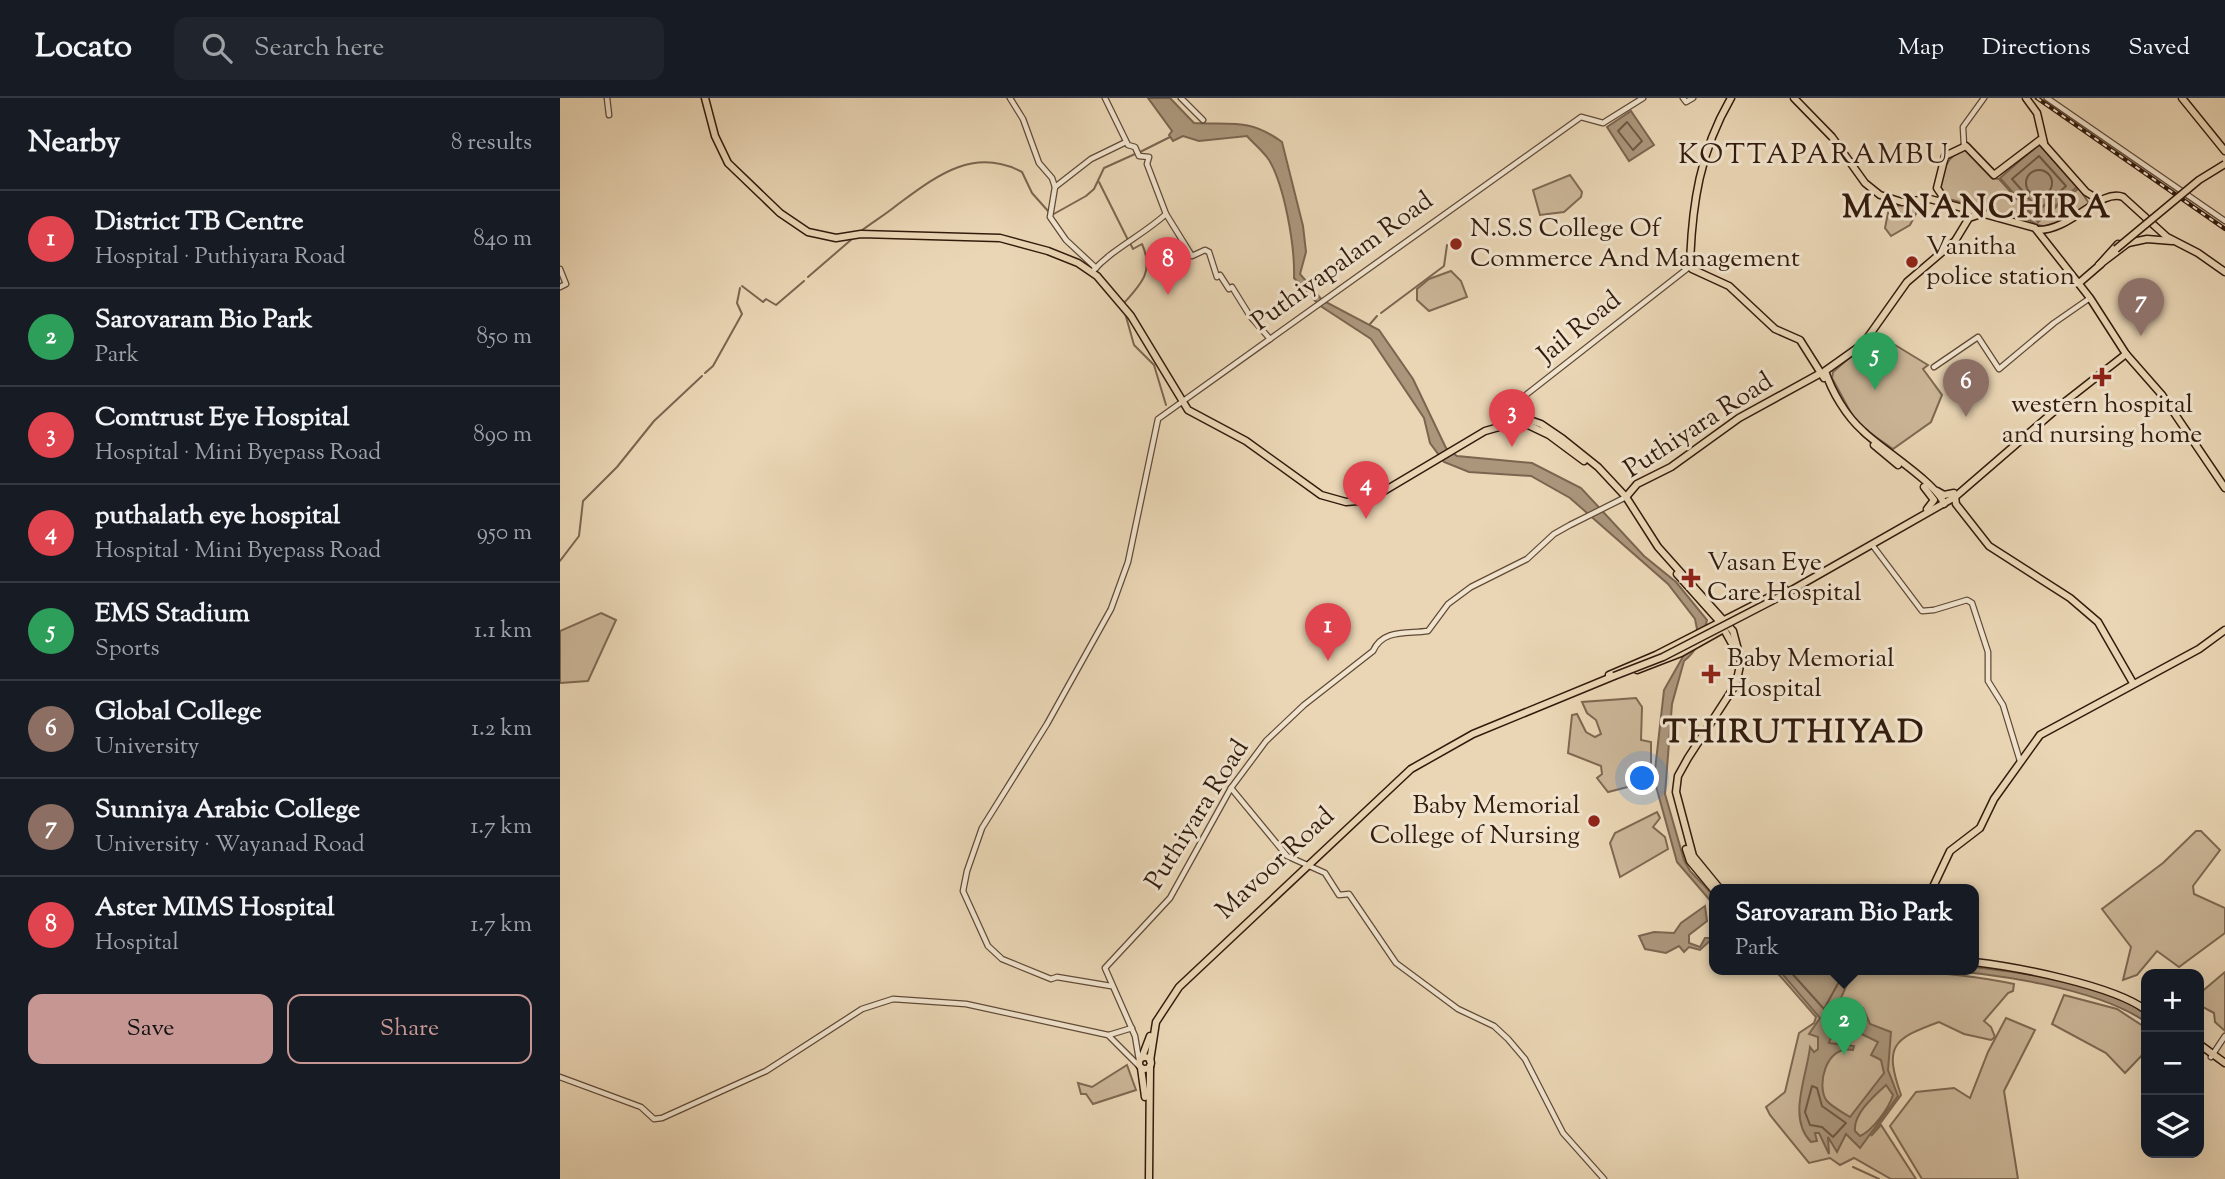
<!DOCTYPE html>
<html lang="en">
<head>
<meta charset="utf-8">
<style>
	body { margin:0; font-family:"Sorts Mill Goudy",serif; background:#20242c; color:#f1f3f6 }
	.controls { position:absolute; right:21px; bottom:21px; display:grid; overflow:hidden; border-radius:14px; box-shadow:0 7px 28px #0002 }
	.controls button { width:63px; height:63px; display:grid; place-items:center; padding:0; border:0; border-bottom:2px solid #363941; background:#171b24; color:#f1f3f6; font:35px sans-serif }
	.you { position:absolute; left:1083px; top:681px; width:24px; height:24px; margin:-18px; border:5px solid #fff; border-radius:50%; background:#1a73e8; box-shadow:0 0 0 10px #1a73e833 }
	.badge { display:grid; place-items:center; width:46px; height:46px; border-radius:50%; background:#c59692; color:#fff; font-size:23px; font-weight:700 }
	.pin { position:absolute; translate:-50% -58px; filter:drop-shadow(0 2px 4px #0008) }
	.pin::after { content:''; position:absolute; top:37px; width:24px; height:21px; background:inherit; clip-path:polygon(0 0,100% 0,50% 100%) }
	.popup { position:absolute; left:1149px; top:786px; width:270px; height:91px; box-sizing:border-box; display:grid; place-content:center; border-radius:14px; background:#171b24; filter:drop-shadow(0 2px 5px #0005); font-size:23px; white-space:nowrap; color:#9ea1a6 }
	.popup b { font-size:26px; color:#f1f3f6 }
	.popup::after { content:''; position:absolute; left:50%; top:100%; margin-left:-14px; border:14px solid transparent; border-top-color:#171b24 }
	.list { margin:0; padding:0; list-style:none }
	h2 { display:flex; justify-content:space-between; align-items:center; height:91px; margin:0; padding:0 28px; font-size:30px }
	h2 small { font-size:23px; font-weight:400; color:#9ea1a6 }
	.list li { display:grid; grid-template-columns:46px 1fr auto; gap:21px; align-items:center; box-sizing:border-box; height:98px; padding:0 28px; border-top:2px solid #363941 }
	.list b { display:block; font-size:26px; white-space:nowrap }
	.list p { margin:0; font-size:23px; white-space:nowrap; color:#9ea1a6 }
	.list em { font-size:23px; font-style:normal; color:#9ea1a6 }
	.actions { display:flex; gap:14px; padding:21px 28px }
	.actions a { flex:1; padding:16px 0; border:2px solid #c59692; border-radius:14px; text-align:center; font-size:24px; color:#c59692 }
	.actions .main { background:#c59692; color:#111 }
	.icon { flex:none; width:38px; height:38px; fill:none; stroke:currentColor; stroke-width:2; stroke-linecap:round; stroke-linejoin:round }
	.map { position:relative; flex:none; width:1665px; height:1081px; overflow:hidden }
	header { display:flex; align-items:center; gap:42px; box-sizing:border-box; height:98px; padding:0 35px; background:#171b24; border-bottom:2px solid #363941 }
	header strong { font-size:33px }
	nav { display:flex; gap:38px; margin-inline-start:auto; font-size:24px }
	.search { width:490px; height:63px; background:#20242c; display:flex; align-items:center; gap:18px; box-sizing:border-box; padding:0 24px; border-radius:14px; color:#9ea1a6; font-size:26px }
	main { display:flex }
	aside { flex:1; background:#171b24 }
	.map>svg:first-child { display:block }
	.green { fill:#cbb698; stroke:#7e6852; stroke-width:2 }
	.water { fill:#ab967c; stroke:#7b6550; stroke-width:2; fill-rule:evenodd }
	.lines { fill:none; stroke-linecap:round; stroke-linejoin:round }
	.shore { stroke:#6e5844; stroke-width:2 }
	.stream { stroke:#7b6550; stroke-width:2 }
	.minor-casing { stroke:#604a37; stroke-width:7 }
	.major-casing { stroke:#321b0d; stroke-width:9 }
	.minor { stroke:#f1e4cf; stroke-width:4.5 }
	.major { stroke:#ead6b5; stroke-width:6 }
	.rail-casing { stroke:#321b0d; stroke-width:4.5 }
	.rail { stroke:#f1e4cf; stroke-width:2; stroke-dasharray:5; stroke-linecap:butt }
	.major-bridge-casing { stroke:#321b0d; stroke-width:9; stroke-linecap:butt }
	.major-bridge { stroke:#ead6b5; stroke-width:6 }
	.poi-dot { fill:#8f2418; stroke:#f1e4cf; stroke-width:2.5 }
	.labels { text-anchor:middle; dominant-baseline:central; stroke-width:6; stroke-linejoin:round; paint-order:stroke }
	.poi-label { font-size:26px; fill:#321b0d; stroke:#f1e4cf; text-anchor:start }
	.street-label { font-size:26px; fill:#321b0d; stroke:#f1e4cf }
	.neighbourhood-label { font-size:28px; letter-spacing:2px; fill:#321b0d; stroke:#f1e4cf }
	.district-label { font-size:33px; font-weight:bold; letter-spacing:2px; fill:#321b0d; stroke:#f1e4cf }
</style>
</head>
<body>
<header>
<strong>Locato</strong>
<div class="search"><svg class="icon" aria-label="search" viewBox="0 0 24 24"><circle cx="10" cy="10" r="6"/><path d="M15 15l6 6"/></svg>Search here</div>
<nav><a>Map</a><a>Directions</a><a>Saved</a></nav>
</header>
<main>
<aside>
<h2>Nearby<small>8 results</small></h2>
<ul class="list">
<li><span class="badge" style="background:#e0444e">1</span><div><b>District TB Centre</b><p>Hospital · Puthiyara Road</p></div><em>840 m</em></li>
<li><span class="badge" style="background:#2e9e5b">2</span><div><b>Sarovaram Bio Park</b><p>Park</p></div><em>850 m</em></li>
<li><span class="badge" style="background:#e0444e">3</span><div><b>Comtrust Eye Hospital</b><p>Hospital · Mini Byepass Road</p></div><em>890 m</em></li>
<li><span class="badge" style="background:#e0444e">4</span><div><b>puthalath eye hospital</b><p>Hospital · Mini Byepass Road</p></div><em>950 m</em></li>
<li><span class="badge" style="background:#2e9e5b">5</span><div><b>EMS Stadium</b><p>Sports</p></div><em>1.1 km</em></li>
<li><span class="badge" style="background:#8d6e63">6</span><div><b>Global College</b><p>University</p></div><em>1.2 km</em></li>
<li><span class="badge" style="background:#8d6e63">7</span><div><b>Sunniya Arabic College</b><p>University · Wayanad Road</p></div><em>1.7 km</em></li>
<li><span class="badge" style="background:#e0444e">8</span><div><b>Aster MIMS Hospital</b><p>Hospital</p></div><em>1.7 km</em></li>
</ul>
<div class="actions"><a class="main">Save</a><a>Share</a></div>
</aside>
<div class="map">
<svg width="1665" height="1081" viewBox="0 0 1665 1081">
	<rect width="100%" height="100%" fill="#ead6b5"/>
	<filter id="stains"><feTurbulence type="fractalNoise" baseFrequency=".00286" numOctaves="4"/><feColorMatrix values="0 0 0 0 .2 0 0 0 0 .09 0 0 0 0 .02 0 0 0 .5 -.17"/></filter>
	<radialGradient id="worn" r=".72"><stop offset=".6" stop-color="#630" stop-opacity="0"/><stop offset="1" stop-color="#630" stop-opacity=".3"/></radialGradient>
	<!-- green -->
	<g class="green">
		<path d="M1405,51L1433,80L1439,81L1478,124L1519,90L1530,107C1510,120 1494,138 1471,123L1385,100L1380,92C1383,72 1385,59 1405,51Z"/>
		<path d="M1010,77L1022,94L1021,99L1004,114L980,117L973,92Z"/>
		<path d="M1354,104L1361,106L1350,127L1331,138L1325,130L1329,110Z"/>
		<path d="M891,173L901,183L907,199L869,213L857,202V191L869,181Z"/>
		<path d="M1317,236L1368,267L1363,271L1382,297L1371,324L1333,351L1297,326L1272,280L1273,274Z"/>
		<path d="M41,515L56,522L28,583L0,585V533Z"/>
		<path d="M1076,600L1082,609L1081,642L1091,644V683L1048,694L1037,680L1042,676L1041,668L1008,655L1012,617L1017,616L1026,634L1035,639L1041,636L1036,622L1027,615L1022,604Z"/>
		<path d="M1097,714L1100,720L1093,729L1105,739L1108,751L1060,779L1050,745L1055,735Z"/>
		<path d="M1636,733H1641L1660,752L1633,788L1634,796L1665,810V835L1619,869L1597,853L1577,877L1563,882L1571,849L1542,811L1603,765Z"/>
		<path d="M1214,871C1295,871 1375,870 1454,886L1453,893L1448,895L1424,923L1431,929L1435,939L1431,942L1404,936L1379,924C1332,941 1324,948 1341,997L1311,1038L1321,1027L1356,1081H1331L1294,1060L1280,1067L1270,1060L1249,1065L1210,1017L1206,1009L1225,994L1239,935L1254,925L1256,919Z"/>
		<path d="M1665,874V933L1655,924L1654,915L1643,909L1639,913V896Z"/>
		<path d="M1504,897L1557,911L1586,930V953L1565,975L1546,955L1492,926Z"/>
		<path d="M1446,920L1475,932L1444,993L1458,1081H1362L1330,1028L1356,994L1394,990L1410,1000L1428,954Z"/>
		<path d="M567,967L576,992L533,1006L526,996H521L518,985L532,989Z"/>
	</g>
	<!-- water -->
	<g class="water">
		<path d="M588,0H610L634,25C672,27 689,20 722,44L743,128L746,154L740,176L762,202L819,232L853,281L886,350L897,358L972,365L1021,390L1084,458L1116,484L1147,522C1144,537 1136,554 1124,563L1112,606L1105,696L1124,762L1130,773L1154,798V807L1117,764L1094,681L1104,592L1133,541L1137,531L1135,521L1108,486L1010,400L971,378L909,374L884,364L870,345L864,320L811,241L759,207L734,180C735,149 725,89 709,62C703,53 694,46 687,38L639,43L623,38L613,43L609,37L612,33Z"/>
		<path d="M1071,13L1094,47L1069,63L1047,29Z"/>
		<path d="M1479,46L1517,89L1478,123L1440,80Z"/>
		<path d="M1145,808L1147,823L1129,837V845L1140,849L1145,840H1153L1140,852L1129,849L1124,854L1119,848L1106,855L1085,851L1079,838L1094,834L1114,835L1121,825Z"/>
		<path d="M1414,869C1471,876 1536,883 1586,915V924C1535,889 1431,875 1369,871H1414Z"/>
		<path d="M1218,871H1294L1275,913L1294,908L1303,910L1310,926L1331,934L1328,972L1338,998L1300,1050L1286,1036L1277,1054L1268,1039L1269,1056L1259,1035H1255L1257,1043L1251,1044C1227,1020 1247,978 1250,949L1254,954L1258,951V939L1249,936L1260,920ZM1277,924L1318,944L1311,957L1321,962L1324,975L1290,1019C1284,1015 1272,1009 1267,1003C1256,990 1265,946 1293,952L1294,948L1269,945ZM1326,987L1333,997C1329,1010 1312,1033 1300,1038L1295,1033C1293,1016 1314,998 1326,987Z"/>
	</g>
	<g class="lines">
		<!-- shore -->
		<g class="shore">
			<path d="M1067,24L1082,43L1073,52L1058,33Z"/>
			<path d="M1479,58L1506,88L1479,112L1452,81Z"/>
			<circle cx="1479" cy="85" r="13"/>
			<path d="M1228,871L1264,911L1286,871"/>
			<path d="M1252,988L1257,990L1262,1008L1286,1025L1273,1039L1262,1029L1250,1027L1245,1014Z"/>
		</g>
		<!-- stream -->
		<g class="stream">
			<path d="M580,54L610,39"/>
			<path d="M539,84L568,142"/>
			<path d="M492,117L526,98L534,91L544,70L575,56"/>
			<path d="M301,133C313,124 326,116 337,107C375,79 413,48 462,74L472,95L488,113"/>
			<path d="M248,179L292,141"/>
			<path d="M182,188L203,204L206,201L216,207L244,183"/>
			<path d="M564,205C582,185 594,173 582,146L573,151L571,147"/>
			<path d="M565,215L574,247L594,267L606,307"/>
			<path d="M821,215L884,168L887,147"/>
			<path d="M810,226L817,218"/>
			<path d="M145,275L153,268L182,216L177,205L180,190"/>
			<path d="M0,463L19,438L23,403L57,369L94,323L142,278"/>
			<path d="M1293,1069L1319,1081"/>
		</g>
		<!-- minor casing -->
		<g class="minor-casing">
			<g id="minor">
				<path d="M47,0L49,17"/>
				<path d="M450,0L463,21L479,65L492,80L495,89"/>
				<path d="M621,0L643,22"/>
				<path d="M1123,0L1126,4L1133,0"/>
				<path d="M1487,0L1665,123"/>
				<path d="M1404,48L1403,29L1424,0"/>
				<path d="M606,116L632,158L645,152L649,154L657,179L660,177L669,191L672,189L690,218L710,241"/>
				<path d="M536,170L506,142L490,119L495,89L531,61L566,44"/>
				<path d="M0,171L6,186L0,189"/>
				<path d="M532,174C553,150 582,138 606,116L587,66L589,59L579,58L575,49L568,47L545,0"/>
				<path d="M1374,269L1418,239L1439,271L1494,225L1530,200"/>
				<path d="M953,307L1128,170"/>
				<path d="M950,325L954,319L953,307"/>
				<path d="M1313,448L1362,513L1374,512L1407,502L1412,505L1428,554V583L1443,607L1460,663"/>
				<path d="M671,690L727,758L765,775L779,797L789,796L836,865L898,911L934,928L948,941L965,961L1003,1035L1044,1081"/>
				<path d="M551,888L497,879L491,881L442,861L428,848L403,793L407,773L422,730L487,626L551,511L568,464L598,321L1021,19L1043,25L1083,0"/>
				<path d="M549,937L572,930"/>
				<path d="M1651,959L1665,938"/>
				<path d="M579,962L575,938L545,870L610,800L671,690L706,643L744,607L813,553C823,531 846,536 868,533L888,506L911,489L967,461L994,436L1010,427L1066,399"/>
				<path d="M0,979L81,1009L94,1021L102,1020L206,973L302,911L333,901L406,906L548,937L579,968"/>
			</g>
		</g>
		<!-- major casing -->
		<g class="major-casing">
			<g id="major">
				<path d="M145,0L155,38L168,65L220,115L248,134L276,140L301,136L440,140L488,153L518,165L537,178L571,218L628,312L686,343L761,397L786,404L809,402L925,333L967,321L981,326L1003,341L1038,369L1066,399L1098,449L1173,533L1181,563L1176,586L1128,660L1118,678L1116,694L1133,758L1160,791"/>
				<path d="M1234,0L1272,39L1305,85L1320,97L1342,104L1370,101L1475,130L1530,200L1566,256L1602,297L1665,390"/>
				<path d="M1466,0L1477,15L1484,45"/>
				<path d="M1622,0L1665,53"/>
				<path d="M1388,106L1377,90L1385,58L1406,48L1434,77L1480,42L1526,94L1539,102"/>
				<path d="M1477,132C1511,133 1540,90 1563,99L1607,139L1638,155L1665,174"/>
				<path d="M1568,145L1587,141L1612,143"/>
				<path d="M1130,166C1132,106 1140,53 1171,0"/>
				<path d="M1539,167L1568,145"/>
				<path d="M1539,167L1558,146"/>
				<path d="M1132,171L1169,188L1215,231L1240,242L1264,280"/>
				<path d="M1519,185L1541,166"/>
				<path d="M966,326L989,337L1024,363"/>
				<path d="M1314,347L1338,367"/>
				<path d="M1364,389L1374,402L1367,411"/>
				<path d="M1377,393L1384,397L1394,395"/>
				<path d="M1066,399L1077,386L1111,369L1179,320L1261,275"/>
				<path d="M1395,399L1396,406L1429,448L1510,500L1538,524L1573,585"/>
				<path d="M1384,406C1378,386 1320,350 1303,333C1286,318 1272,294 1265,273L1303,246L1347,184L1395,143L1409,120L1421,116"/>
				<path d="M1117,476L1160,524L1176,553"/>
				<path d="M1223,497L1395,399L1506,303L1566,256"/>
				<path d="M1077,572L1121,555L1162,532"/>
				<path d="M1049,577L1096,557L1225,491"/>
				<path d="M1126,751L1130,763L1154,792"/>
				<path d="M1372,791L1390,753L1420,730L1434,701L1480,637L1639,551L1665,532"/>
				<path d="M1414,864C1457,869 1552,887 1586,912"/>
				<path d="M1639,946L1665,965"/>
				<circle cx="585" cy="965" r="6"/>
				<path d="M582,959L590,938"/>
				<path d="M590,963L596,924L619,889L851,671L913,636L1054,578"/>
				<path d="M581,970L585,999"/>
				<path d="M589,1081L590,968"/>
			</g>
		</g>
		<!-- minor -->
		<use href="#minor" class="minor"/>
		<!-- major -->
		<use href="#major" class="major"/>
		<!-- rail casing -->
		<g class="rail-casing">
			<path id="rail" d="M1477,0L1665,131"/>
		</g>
		<!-- rail -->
		<use href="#rail" class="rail"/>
		<!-- major-bridge casing -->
		<g class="major-bridge-casing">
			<g id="major-bridge">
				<path d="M1556,151L1639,82L1665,66"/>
				<path d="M1054,578L1103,559L1223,497"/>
			</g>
		</g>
		<!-- major-bridge -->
		<use href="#major-bridge" class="major-bridge"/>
	</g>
	<!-- markers -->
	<g class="poi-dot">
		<circle cx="896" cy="146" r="7"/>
		<circle cx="1352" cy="164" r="7"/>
		<path d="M1538.5 268.5h7v7h7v7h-7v7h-7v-7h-7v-7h7z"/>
		<path d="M1127.5 469.5h7v7h7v7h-7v7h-7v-7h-7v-7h7z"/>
		<path d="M1147.5 565.5h7v7h7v7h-7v7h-7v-7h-7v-7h7z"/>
		<circle cx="1034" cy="723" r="7"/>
	</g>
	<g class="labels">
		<!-- poi labels -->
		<g class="poi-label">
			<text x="910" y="131">N.S.S College Of<tspan x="910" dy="30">Commerce And Management</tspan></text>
			<text x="1366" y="149">Vanitha<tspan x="1366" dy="30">police station</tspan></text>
			<text x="1542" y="307" text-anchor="middle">western hospital<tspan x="1542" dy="30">and nursing home</tspan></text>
			<text x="1147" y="465">Vasan Eye<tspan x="1147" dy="30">Care Hospital</tspan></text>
			<text x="1167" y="561">Baby Memorial<tspan x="1167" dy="30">Hospital</tspan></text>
			<text x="1020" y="708" text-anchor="end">Baby Memorial<tspan x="1020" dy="30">College of Nursing</tspan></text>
		</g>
		<!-- street labels -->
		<g class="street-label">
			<text transform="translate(783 164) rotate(-36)">Puthiyapalam Road</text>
			<text transform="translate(1020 230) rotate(-39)">Jail Road</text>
			<text transform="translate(1139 328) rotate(-33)">Puthiyara Road</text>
			<text transform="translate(638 717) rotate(-58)">Puthiyara Road</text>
			<text transform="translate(716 766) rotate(-43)">Mavoor Road</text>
		</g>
		<!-- neighbourhood labels -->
		<g class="neighbourhood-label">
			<text x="1254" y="58">KOTTAPARAMBU</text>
		</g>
		<!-- district labels -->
		<g class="district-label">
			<text x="1417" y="111">MANANCHIRA</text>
			<text x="1234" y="636">THIRUTHIYAD</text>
		</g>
	</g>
	<rect width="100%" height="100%" filter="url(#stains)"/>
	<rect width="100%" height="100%" fill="url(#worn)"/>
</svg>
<div class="controls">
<button>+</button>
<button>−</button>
<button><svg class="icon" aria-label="layers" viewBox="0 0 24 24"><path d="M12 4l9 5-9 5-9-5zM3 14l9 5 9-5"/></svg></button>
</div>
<div class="you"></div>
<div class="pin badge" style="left:768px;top:563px;background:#e0444e">1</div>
<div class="pin badge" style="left:1284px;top:957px;background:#2e9e5b">2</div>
<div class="popup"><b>Sarovaram Bio Park</b>Park</div>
<div class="pin badge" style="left:952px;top:349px;background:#e0444e">3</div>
<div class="pin badge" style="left:806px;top:421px;background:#e0444e">4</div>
<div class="pin badge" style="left:1315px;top:292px;background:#2e9e5b">5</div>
<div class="pin badge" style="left:1406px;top:319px;background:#8d6e63">6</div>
<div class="pin badge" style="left:1581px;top:238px;background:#8d6e63">7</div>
<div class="pin badge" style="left:608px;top:197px;background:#e0444e">8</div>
</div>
</main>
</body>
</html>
